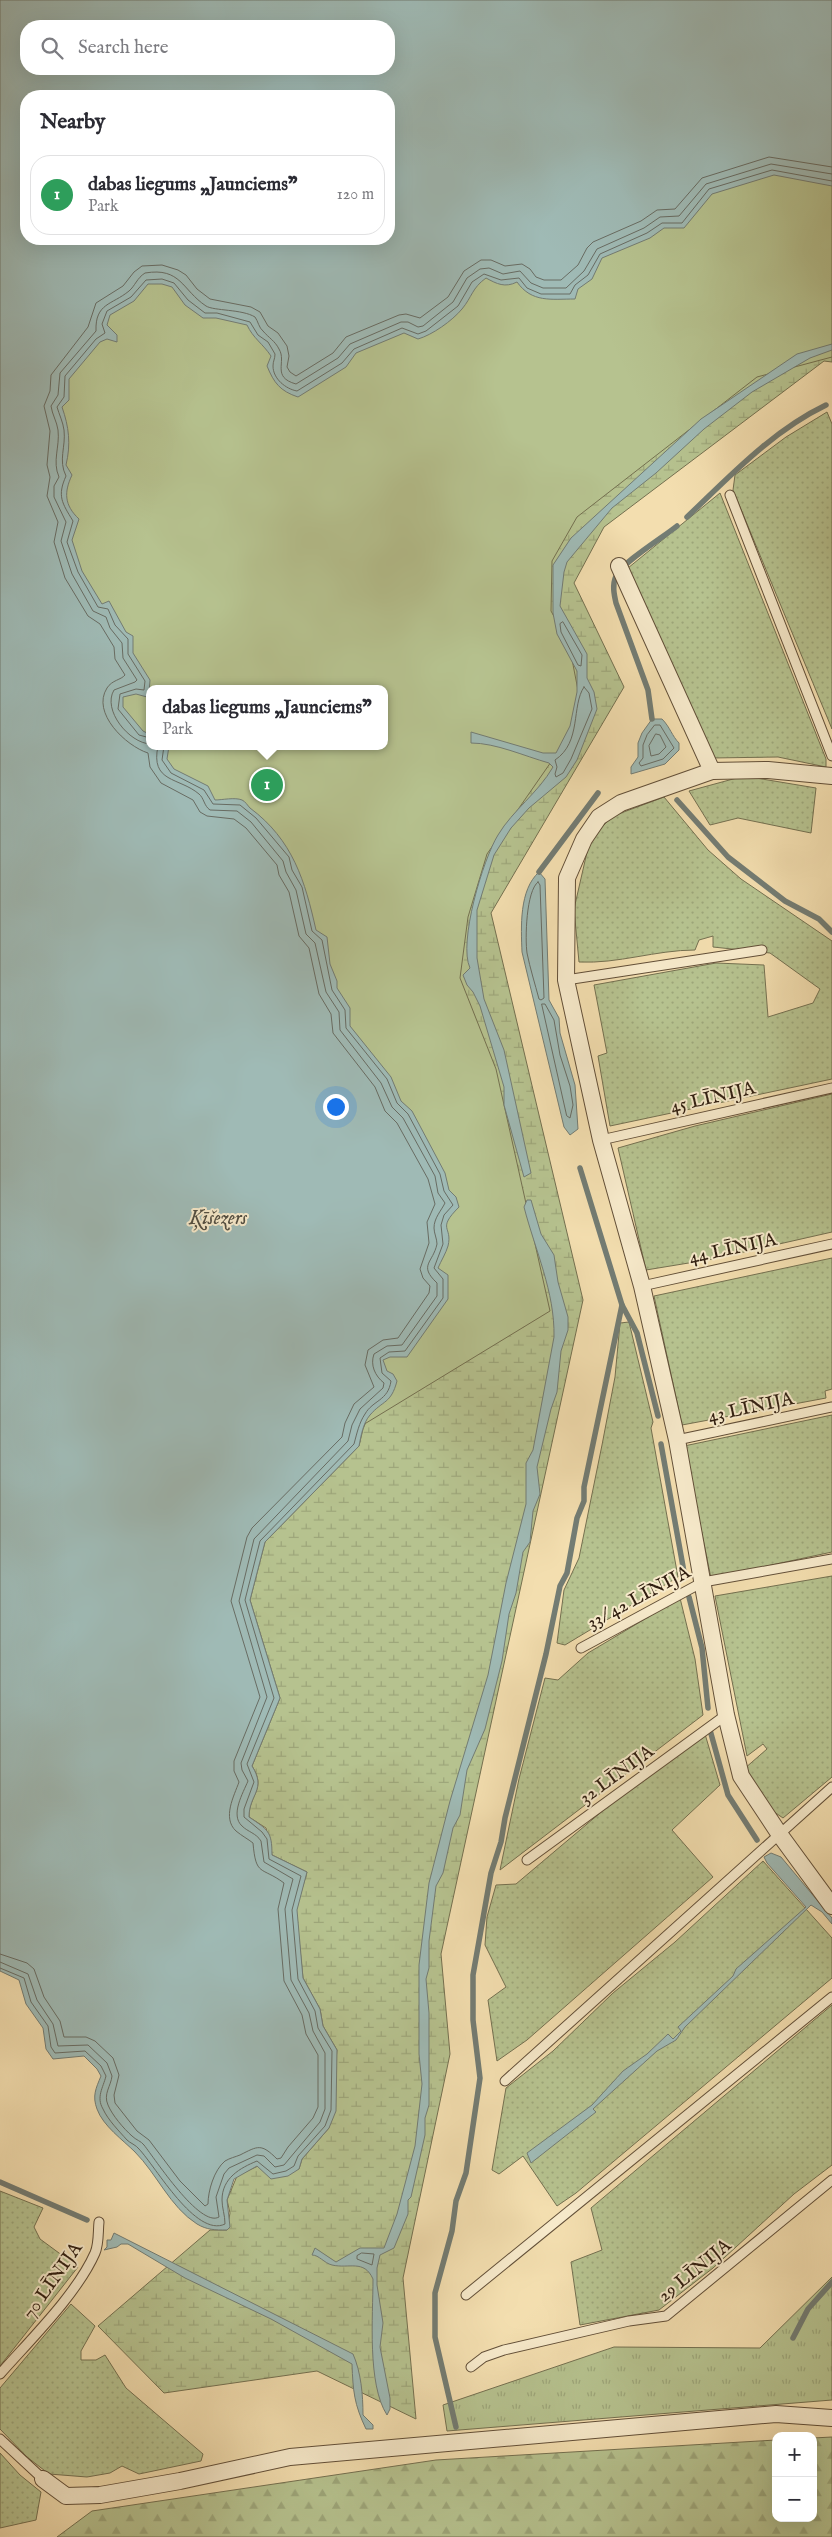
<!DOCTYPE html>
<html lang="en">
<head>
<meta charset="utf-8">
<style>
	body { margin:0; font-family:"IM FELL English",serif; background:#f2f2f3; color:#2b2b33 }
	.controls { position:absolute; right:15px; bottom:15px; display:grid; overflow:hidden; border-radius:10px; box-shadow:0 5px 20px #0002 }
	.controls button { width:45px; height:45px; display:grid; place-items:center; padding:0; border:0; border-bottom:1px solid #e1e1e2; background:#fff; color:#2b2b33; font:25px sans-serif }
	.you { position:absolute; left:335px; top:1106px; width:18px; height:18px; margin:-12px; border:4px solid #fff; border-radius:50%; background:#1a73e8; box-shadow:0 0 0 8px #1a73e833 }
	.badge { display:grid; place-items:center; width:32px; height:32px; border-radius:50%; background:#1a73e8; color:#fff; font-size:16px; font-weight:700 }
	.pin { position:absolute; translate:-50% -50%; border:2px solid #fff; box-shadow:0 1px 5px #0006 }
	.popup { position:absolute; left:146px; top:685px; width:242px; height:65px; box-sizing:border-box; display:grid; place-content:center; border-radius:10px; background:#fff; filter:drop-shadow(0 1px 4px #0005); font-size:16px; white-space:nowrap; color:#7c7c81 }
	.popup b { font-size:19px; color:#2b2b33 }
	.popup::after { content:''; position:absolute; left:50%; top:100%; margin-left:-10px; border:10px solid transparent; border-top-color:#fff }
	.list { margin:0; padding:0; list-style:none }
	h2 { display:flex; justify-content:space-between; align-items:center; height:65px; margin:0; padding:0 20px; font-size:21px }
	h2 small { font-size:16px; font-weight:400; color:#7c7c81 }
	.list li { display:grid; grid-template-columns:32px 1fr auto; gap:15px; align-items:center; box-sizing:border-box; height:80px; margin:0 10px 10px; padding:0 10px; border:1px solid #e1e1e2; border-radius:20px }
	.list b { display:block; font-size:19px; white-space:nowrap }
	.list p { margin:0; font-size:16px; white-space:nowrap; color:#7c7c81 }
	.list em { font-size:16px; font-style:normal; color:#7c7c81 }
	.icon { flex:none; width:28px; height:28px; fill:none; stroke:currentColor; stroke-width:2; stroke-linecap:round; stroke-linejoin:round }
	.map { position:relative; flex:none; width:832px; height:2537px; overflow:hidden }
	.search { position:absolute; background:#fff; box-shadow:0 5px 20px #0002; left:20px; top:20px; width:375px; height:55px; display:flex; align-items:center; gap:12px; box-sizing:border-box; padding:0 18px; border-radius:20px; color:#7c7c81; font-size:19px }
	.panel { position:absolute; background:#fff; box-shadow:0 5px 20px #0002; left:20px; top:90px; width:375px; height:155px; border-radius:20px }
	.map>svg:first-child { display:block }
	.grass { fill:url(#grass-tufts); stroke:#747050 }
	.forest { fill:url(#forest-firs); stroke:#747050 }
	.wetland { fill:url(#wetland-marsh); stroke:#747050 }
	.park { fill:#b6c28f; stroke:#747050; fill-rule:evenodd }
	.garden { fill:url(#garden-dots); stroke:#747050 }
	.water { fill:#9fbab5; stroke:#737c73; fill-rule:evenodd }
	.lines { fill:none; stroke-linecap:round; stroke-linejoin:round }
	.shore { stroke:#686c63; stroke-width:1 }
	.stream { stroke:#737c73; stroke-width:5.5 }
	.lane-casing { stroke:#624f38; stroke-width:11 }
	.street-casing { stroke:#624f38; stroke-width:18 }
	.lane { stroke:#f7eacb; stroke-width:9 }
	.street { stroke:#f7eacb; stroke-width:16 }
	.labels { text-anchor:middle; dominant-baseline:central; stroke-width:4; stroke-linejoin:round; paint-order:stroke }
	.street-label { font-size:19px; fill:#311f11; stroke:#f7eacb }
	.water-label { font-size:20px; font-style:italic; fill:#524e42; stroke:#f7eacb }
</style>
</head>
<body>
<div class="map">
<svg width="832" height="2537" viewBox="0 0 832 2537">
	<defs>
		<pattern id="grass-tufts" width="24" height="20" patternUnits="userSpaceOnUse" patternTransform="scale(1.25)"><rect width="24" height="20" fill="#b6c28f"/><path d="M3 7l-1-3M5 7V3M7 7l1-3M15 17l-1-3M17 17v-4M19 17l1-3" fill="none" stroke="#9da67a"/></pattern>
		<pattern id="forest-firs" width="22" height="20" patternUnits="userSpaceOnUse" patternTransform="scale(1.25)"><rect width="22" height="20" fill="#b6c28f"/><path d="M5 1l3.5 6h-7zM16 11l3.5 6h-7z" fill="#9da67a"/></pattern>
		<pattern id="wetland-marsh" width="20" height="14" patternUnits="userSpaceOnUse" patternTransform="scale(1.25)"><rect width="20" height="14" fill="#b6c28f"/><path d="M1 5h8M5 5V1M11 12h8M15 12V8" fill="none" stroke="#9da67a"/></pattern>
		<pattern id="garden-dots" width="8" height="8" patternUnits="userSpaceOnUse" patternTransform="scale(1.25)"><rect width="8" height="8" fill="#b6c28f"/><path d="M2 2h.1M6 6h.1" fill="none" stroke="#9da67a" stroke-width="1.8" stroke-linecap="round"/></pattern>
	</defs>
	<rect width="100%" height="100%" fill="#f3deaf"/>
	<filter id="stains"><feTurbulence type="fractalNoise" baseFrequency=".004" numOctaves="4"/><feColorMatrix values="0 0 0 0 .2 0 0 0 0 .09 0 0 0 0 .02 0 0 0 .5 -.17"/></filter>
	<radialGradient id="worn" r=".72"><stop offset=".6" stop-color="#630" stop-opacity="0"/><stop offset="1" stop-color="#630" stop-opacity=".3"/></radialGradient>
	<!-- grass -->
	<path class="grass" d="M832,2277V2400L447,2431L443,2405L614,2347L760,2348Z"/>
	<!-- forest -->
	<path class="forest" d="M832,2437V2537H57L92,2511L436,2460L776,2440V2518H813V2438Z"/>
	<!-- wetland -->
	<path class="wetland" d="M832,186V362L824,361L604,527L574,583L624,687L491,913L583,1300L441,1954L450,2054L403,2278L416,2419L317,2371L164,2393L98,2326L210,2230H227L230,2213L227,2200L237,2176L258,2166L299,2169L302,2159L329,2128L337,2050L323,2026L320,2009L303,1978L296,1910L307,1872L272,1855L266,1828L249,1817C249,1794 267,1789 252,1766L280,1698L250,1600L265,1542L359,1446L363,1429L369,1415L384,689Z"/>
	<!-- park -->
	<path class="park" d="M0,0H832V357L757,377L577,517L552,561L551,611L569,644L583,716L487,854L468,917L460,978L496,1069L550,1311L0,1646ZM26,26H389V69H26ZM26,96H389V239H26ZM150,689H384V746H150Z"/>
	<!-- garden -->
	<g class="garden">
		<path d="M827,412L832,424V729L745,519L733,490L735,475L786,437Z"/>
		<path d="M720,493L826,759V767L778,757L712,758L628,568Z"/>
		<path d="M744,776L816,788L811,833L738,818L710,825L689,791Z"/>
		<path d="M664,797L708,850L741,879L832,941V1079L610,1126L598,1056L607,1053L594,985L716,963L764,965L768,1017L813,1003L820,989L770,953L713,947V936L699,940L695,950C656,950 618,964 579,962L574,909L590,839L613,816Z"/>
		<path d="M832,1094V1232L713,1259L646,1270L618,1148L695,1126Z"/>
		<path d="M832,1258V1389L825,1391L826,1398L682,1425L654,1296Z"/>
		<path d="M629,1322L653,1422L651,1428L678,1577L565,1645L557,1643L564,1590L579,1558L602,1445L615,1377L620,1323Z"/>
		<path d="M832,1415V1552L711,1578L684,1446Z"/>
		<path d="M832,1576V1777L783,1818L767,1807L744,1769L767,1749L763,1744L747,1756L715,1596Z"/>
		<path d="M680,1598L695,1659L703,1715L500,1870L519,1779L545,1678L558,1680L588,1653Z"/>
		<path d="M705,1734L720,1785L672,1830L713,1877L527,2040L497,2061L488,2000L506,1987L485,1945L487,1917L496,1885L516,1884L606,1808Z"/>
		<path d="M763,1861L832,1938V1978L576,2193L557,2206L523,2156L499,2174L492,2170L506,2088L553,2051L613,1993L675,1942Z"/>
		<path d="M832,2005V2165L794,2194L713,2268L659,2310L580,2325L571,2262L602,2250L591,2208Z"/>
		<path d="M0,2191L43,2208L34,2227L40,2239L78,2267L0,2366Z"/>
		<path d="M71,2304L95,2326L81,2351V2360H96L105,2355L126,2388L203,2454L201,2461L139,2474L122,2466L110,2473L87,2477L49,2474L27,2457L0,2429V2388Z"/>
		<path d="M0,2453L20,2475L41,2492L36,2520L0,2528Z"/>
	</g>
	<!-- water -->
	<g class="water">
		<path d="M0,0H832V186L774,175L712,194L684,228H664L650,238L602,258L592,279L578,289L575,299C551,299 532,303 517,282C505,288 497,284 486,278C472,288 472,297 462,309C452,321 432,335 418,339L404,333L356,353L346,367L298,397C280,391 274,383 267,366L271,356C263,344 253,338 247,325L216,318H203L185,305L172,287L162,284H148L134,301L110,315L107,325L117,335V342L107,339L100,342L69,379V400L62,407C69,427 71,444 66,465L72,475C64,492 64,505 79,519L72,540L82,571L102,604L109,601L126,632L133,636V653L150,680L149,694L147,697L136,694L123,697V707L143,731L149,734L150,746H169L167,759L174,769L208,786L215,800C222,800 235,797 242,800C245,801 248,806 250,808C293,840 305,881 316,930L327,937L330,964L337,981V988L350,1008V1026L391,1077L401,1101L412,1111L445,1173L449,1190L456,1197L459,1207C436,1230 453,1226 448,1246C446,1253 441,1261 438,1268L448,1275V1299L407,1357H390L383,1360L387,1371L393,1374L397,1381C391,1404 383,1400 370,1415C363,1423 361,1436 359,1446L265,1542L250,1600L280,1698L252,1766C267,1790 249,1794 249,1817C268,1830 272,1831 272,1855L307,1872L297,1910L303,1978L320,2009L323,2026L337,2050L336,2111L329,2128L302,2159L299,2169L288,2176L271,2179L257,2166L234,2179L227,2200L230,2227L227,2230C215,2230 207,2230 197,2224C170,2207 157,2174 135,2152C123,2140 103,2126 97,2109C92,2096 96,2088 101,2076L97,2069L84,2056L53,2059L46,2049L43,2028L26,2004L19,1980L0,1971ZM26,26H389V69H26ZM26,96H389V239H26Z"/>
		<path d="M832,344V350L810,358L752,392L704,429L656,473L612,508L567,562L564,572L560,606L587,654V678L594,692L597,709L577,760L566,777L529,808L511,828L494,855L477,910V958L484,999L504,1050L531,1173L524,1177L504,1105V1087L480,1006L473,992L467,985L463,975L470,968C458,943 483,859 498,835C513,810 538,793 553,767L549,763C524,756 496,743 471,743V732L543,753H556L570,726L577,692V671L557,634L553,613V565L571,538L701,419L797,354Z"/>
		<path d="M652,719H662C670,727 672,736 679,743V750L665,764L631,774V767L638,757V743L642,733Z"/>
		<path d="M539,872L545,879L549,1000L559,1018L560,1033L575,1085L578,1129L570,1135L564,1127L522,952C521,927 519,890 539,872Z"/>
		<path d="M527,1200H531L541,1234L554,1255L558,1282L568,1317V1330L561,1351L557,1392L551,1409L537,1467L540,1494L533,1511L530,1542L523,1552L516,1593L509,1614L502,1661L485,1729L467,1770L460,1815L453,1828L443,1873L436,1886L429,1941V1968L426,1979L429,2013V2105L425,2118V2135L411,2197L408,2200V2214L394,2248L380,2255L377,2268V2285L383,2323L380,2347L390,2398V2409L387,2415C367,2384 373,2316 373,2279C364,2259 349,2269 332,2265C324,2263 319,2255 312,2255L315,2248L336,2262L360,2248H384L397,2214L415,2146L422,2084L419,2054V1965L429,1883L450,1801L488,1675L506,1583L526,1504V1463L533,1450L554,1337C555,1292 535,1250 524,1207Z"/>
		<path d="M771,1853L781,1857L832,1918V1924L822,1912L811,1905L685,2027L676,2040L657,2051L593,2109L596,2112L531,2163L527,2153L592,2105L623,2071L647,2054L668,2034L673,2039L681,2031L678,2027L733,1976L736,1969L806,1907L767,1863L764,1857Z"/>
		<path d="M114,2233L353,2354C361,2372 363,2395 363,2415L373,2425V2429H366C354,2404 353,2391 352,2364L271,2319L185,2278L128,2244H121L117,2247L104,2250L107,2247V2240H111Z"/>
	</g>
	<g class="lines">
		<!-- shore -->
		<g class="shore">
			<path d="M563,622L582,655L581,666L578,665L561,632L560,624Z"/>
			<path d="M584,687L589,693L592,709L571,759L563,773L556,777L555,774L557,767L555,760C582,742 571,706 584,687Z"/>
			<path d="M655,725H660L674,748L663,759L641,766L639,763L643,758V745L647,735Z"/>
			<path d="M656,734L660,735L666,747L659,754L651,756L649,746Z"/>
			<path d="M150,738L139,735L118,709L120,694L136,689L144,690L145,681L128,654V639L115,625L108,609L98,607L78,572L67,542L73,521C62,503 57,496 66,476C58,460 66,447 64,430C63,422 59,414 57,407L64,397L65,376L96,339L105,333L102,324L107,311L131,297L146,280L162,279L174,283L188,300L205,313H217L250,322L258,335L268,342L275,354C275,359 273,361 273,366C273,379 286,389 297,391L342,363L354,349L402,328L418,334L426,331L458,306L472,282L484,274L501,280L519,278L527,288L541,294H570L575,285L588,275L600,254L647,233L662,223H682L709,189L772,170L832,181"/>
			<path d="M150,744C129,743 102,710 114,690L135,682L137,680L123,658L122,643L110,628L106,617L93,611L72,574L61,541L66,522L54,497V486L59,477C52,461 60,447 58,430C57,422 52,414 51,406L58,395L60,373L96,331C95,303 112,305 129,291C135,286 137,278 145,273C181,267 182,290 206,306C214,311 242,309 255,317C258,321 259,328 263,331C269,338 275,341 279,349C287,362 271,377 296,384L338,358L350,344L401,322H408L418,327L423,326L453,302L467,278L480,269L489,268L503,274L520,271L531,283L543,288H566L584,271L597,249L644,228L660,217L679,216L706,184L771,164L832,174"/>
			<path d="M538,882L540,885L544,998L541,1000L539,999C535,984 530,968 527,953C525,939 526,891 538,882Z"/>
			<path d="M542,1004H545L554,1020L560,1055L570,1086L573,1105L570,1118L567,1116Z"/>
			<path d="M0,1954L27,1963L34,1969L44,1997L60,2021L64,2037H86L95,2041L113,2058L119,2075L114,2095L115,2103L137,2131L149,2140L180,2181L205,2206L208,2204C208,2191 214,2170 225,2161C230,2158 235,2157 240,2155C258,2146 261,2143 277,2159L281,2158L288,2147L313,2118L318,2107V2055L306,2034L302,2015L284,1981L278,1909L284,1883C261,1866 256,1877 253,1843C248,1839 242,1836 236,1831C222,1818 234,1796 239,1782L234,1771V1761L260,1697L231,1601L247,1537L252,1528L342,1437L345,1423L354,1404L374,1387L365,1365L368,1350L383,1340L398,1338L429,1293L430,1286L423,1278L420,1269L429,1243L427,1222L435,1204L428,1179L397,1123L385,1111L375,1087L333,1033L331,1014L319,994L309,948L299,936L289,892L279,875L277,865L246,828L234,819L207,816L200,812L193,800L161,783L150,767L148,753C126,746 91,713 107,688C112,680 121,680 125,675L115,659L114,647L100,624L88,616L65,578L54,542L58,522L47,496L50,477L47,465L50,431L44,406L50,391L51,375L88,327L96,303L123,286L134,272L142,266L162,265L178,270L186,275L197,289L210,299L251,307L260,312L268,326L278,333L287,346L289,356L287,367L290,372L296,376L333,353L346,337L399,315L406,314L420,318L448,297L464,271L481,260H491L505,266L522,264L530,269L536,277L544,280H561L578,265L587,248L593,242L641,221L657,210L675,209L702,178L769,157L832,167"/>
			<path d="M0,1962L28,1974L37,2000L53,2024L58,2046L88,2045L107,2063L112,2076C111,2086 103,2094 108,2105C112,2115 124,2129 132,2136C136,2140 141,2141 144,2145C155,2159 200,2228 219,2217L216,2197L224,2174L229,2168L257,2155L264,2156L275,2167L284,2165L320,2122L325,2109V2053L313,2031L309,2013L291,1980L285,1909L293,1879L264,1862L261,1841C256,1833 248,1832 242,1826C230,1815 243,1793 248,1781L242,1770L241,1763L267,1697L239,1601L254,1539L348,1441L352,1425L360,1409L383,1388L384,1383C375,1376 370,1365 374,1354L387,1346L402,1345L437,1296V1283C418,1265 433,1263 437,1244C437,1239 434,1233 434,1228C434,1218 441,1211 445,1203L438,1193L435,1176L403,1118L392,1107L381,1083L340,1030L339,1012L326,992L315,943L306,934L296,890L286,872L283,861L251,822L237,811L210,810C204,806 204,798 199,794C179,777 150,783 158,746"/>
			<path d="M0,1968L24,1978L31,2002L48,2026L51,2047L55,2053L85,2051L101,2066L106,2076C103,2088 96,2097 103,2109C108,2120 119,2131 127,2140C130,2143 136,2145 139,2149C156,2167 196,2238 225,2224C225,2215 222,2208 222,2200C222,2178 240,2168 257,2161L273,2174L286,2171L294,2166L298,2156L325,2126L331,2110L332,2051L318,2028L315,2011L298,1979L292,1910L301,1876L269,1859L267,1839L262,1832L244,1817V1809L254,1782L247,1764L274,1698L245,1600L260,1541L354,1444C357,1433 359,1423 365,1414C373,1400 388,1401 391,1381L382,1373L380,1358L389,1352L405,1351L443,1298V1279L434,1268L443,1244L441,1225L444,1215L453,1205L444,1191L440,1174L408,1114L397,1103L387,1079L346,1028L345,1010L332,990L322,940L312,931L302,887L292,870L289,857L256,818L240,805L213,804L204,790L171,773L162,760L164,746"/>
			<path d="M362,2253L374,2254L372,2265L357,2259V2256Z"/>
		</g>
		<!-- stream -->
		<g class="stream">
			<path d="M687,517C730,476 772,431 826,405"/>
			<path d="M652,719L648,690L616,603C614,594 612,585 616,576C621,563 665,536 677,526"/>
			<path d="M677,800L728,857L785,901L819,919L832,932"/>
			<path d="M539,872L598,793"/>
			<path d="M622,1305L637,1333L658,1416"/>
			<path d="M661,1444L684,1572"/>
			<path d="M689,1597L702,1648L708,1708"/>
			<path d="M710,1730L728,1795L757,1840"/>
			<path d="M0,2182L87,2220"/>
			<path d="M793,2338L808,2309L832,2282"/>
			<path d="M456,2427L435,2337V2293L452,2231L456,2201L466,2173L480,2078L473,2020V1975L491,1873L501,1842L505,1818L546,1654L560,1586L567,1573L577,1518L584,1501V1487L622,1305L580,1168"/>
		</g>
		<!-- lane casing -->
		<g class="lane-casing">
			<g id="lane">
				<path d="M730,495L832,756"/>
				<path d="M566,980L762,950"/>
				<path d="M601,1140L832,1088"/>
				<path d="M642,1286L832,1244"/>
				<path d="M677,1440L832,1407"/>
				<path d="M581,1648L703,1582L832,1559"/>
				<path d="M527,1860L726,1715"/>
				<path d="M505,2081L832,1787"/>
				<path d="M466,2295L832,1997"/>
				<path d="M471,2367L484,2357L504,2350L629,2321L666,2316L832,2180"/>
				<path d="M0,2374C30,2340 77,2294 95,2253C99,2244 98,2231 99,2222"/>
				<path d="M0,2439L43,2479"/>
			</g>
		</g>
		<!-- street casing -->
		<g class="street-casing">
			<g id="street">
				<path d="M619,566L712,771"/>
				<path d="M832,776L768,770L712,771L621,803L599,817L584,839L567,878L566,980L601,1140L642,1286L677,1440L726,1715L741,1776L780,1835L832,1906"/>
				<path d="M43,2479L66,2496L100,2495L180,2481L290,2457L776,2414L832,2418"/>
			</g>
		</g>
		<!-- lane -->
		<use href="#lane" class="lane"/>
		<!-- street -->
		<use href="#street" class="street"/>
	</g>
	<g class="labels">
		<!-- street labels -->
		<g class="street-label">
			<text transform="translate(713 1098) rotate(-13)">45 LĪNIJA</text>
			<text transform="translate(733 1249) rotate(-12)">44 LĪNIJA</text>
			<text transform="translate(751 1408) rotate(-12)">43 LĪNIJA</text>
			<text transform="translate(639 1598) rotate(-28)">33/ 42 LĪNIJA</text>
			<text transform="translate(617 1775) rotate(-36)">32 LĪNIJA</text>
			<text transform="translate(695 2271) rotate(-39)">29 LĪNIJA</text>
			<text transform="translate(53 2281) rotate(-55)">70 LĪNIJA</text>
		</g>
		<!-- water labels -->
		<g class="water-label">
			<text x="218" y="1218">Ķīšezers</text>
		</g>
	</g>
	<rect width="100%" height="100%" filter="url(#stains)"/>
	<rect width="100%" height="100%" fill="url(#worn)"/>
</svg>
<div class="controls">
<button>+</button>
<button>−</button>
</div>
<div class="you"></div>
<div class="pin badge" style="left:267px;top:785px;background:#2e9e5b">1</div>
<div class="popup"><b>dabas liegums „Jaunciems”</b>Park</div>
<div class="search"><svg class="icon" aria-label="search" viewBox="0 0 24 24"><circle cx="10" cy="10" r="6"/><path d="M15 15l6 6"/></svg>Search here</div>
<section class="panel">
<h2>Nearby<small></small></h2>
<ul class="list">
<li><span class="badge" style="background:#2e9e5b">1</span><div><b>dabas liegums „Jaunciems”</b><p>Park</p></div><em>120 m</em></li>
</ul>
</section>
</div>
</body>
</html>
